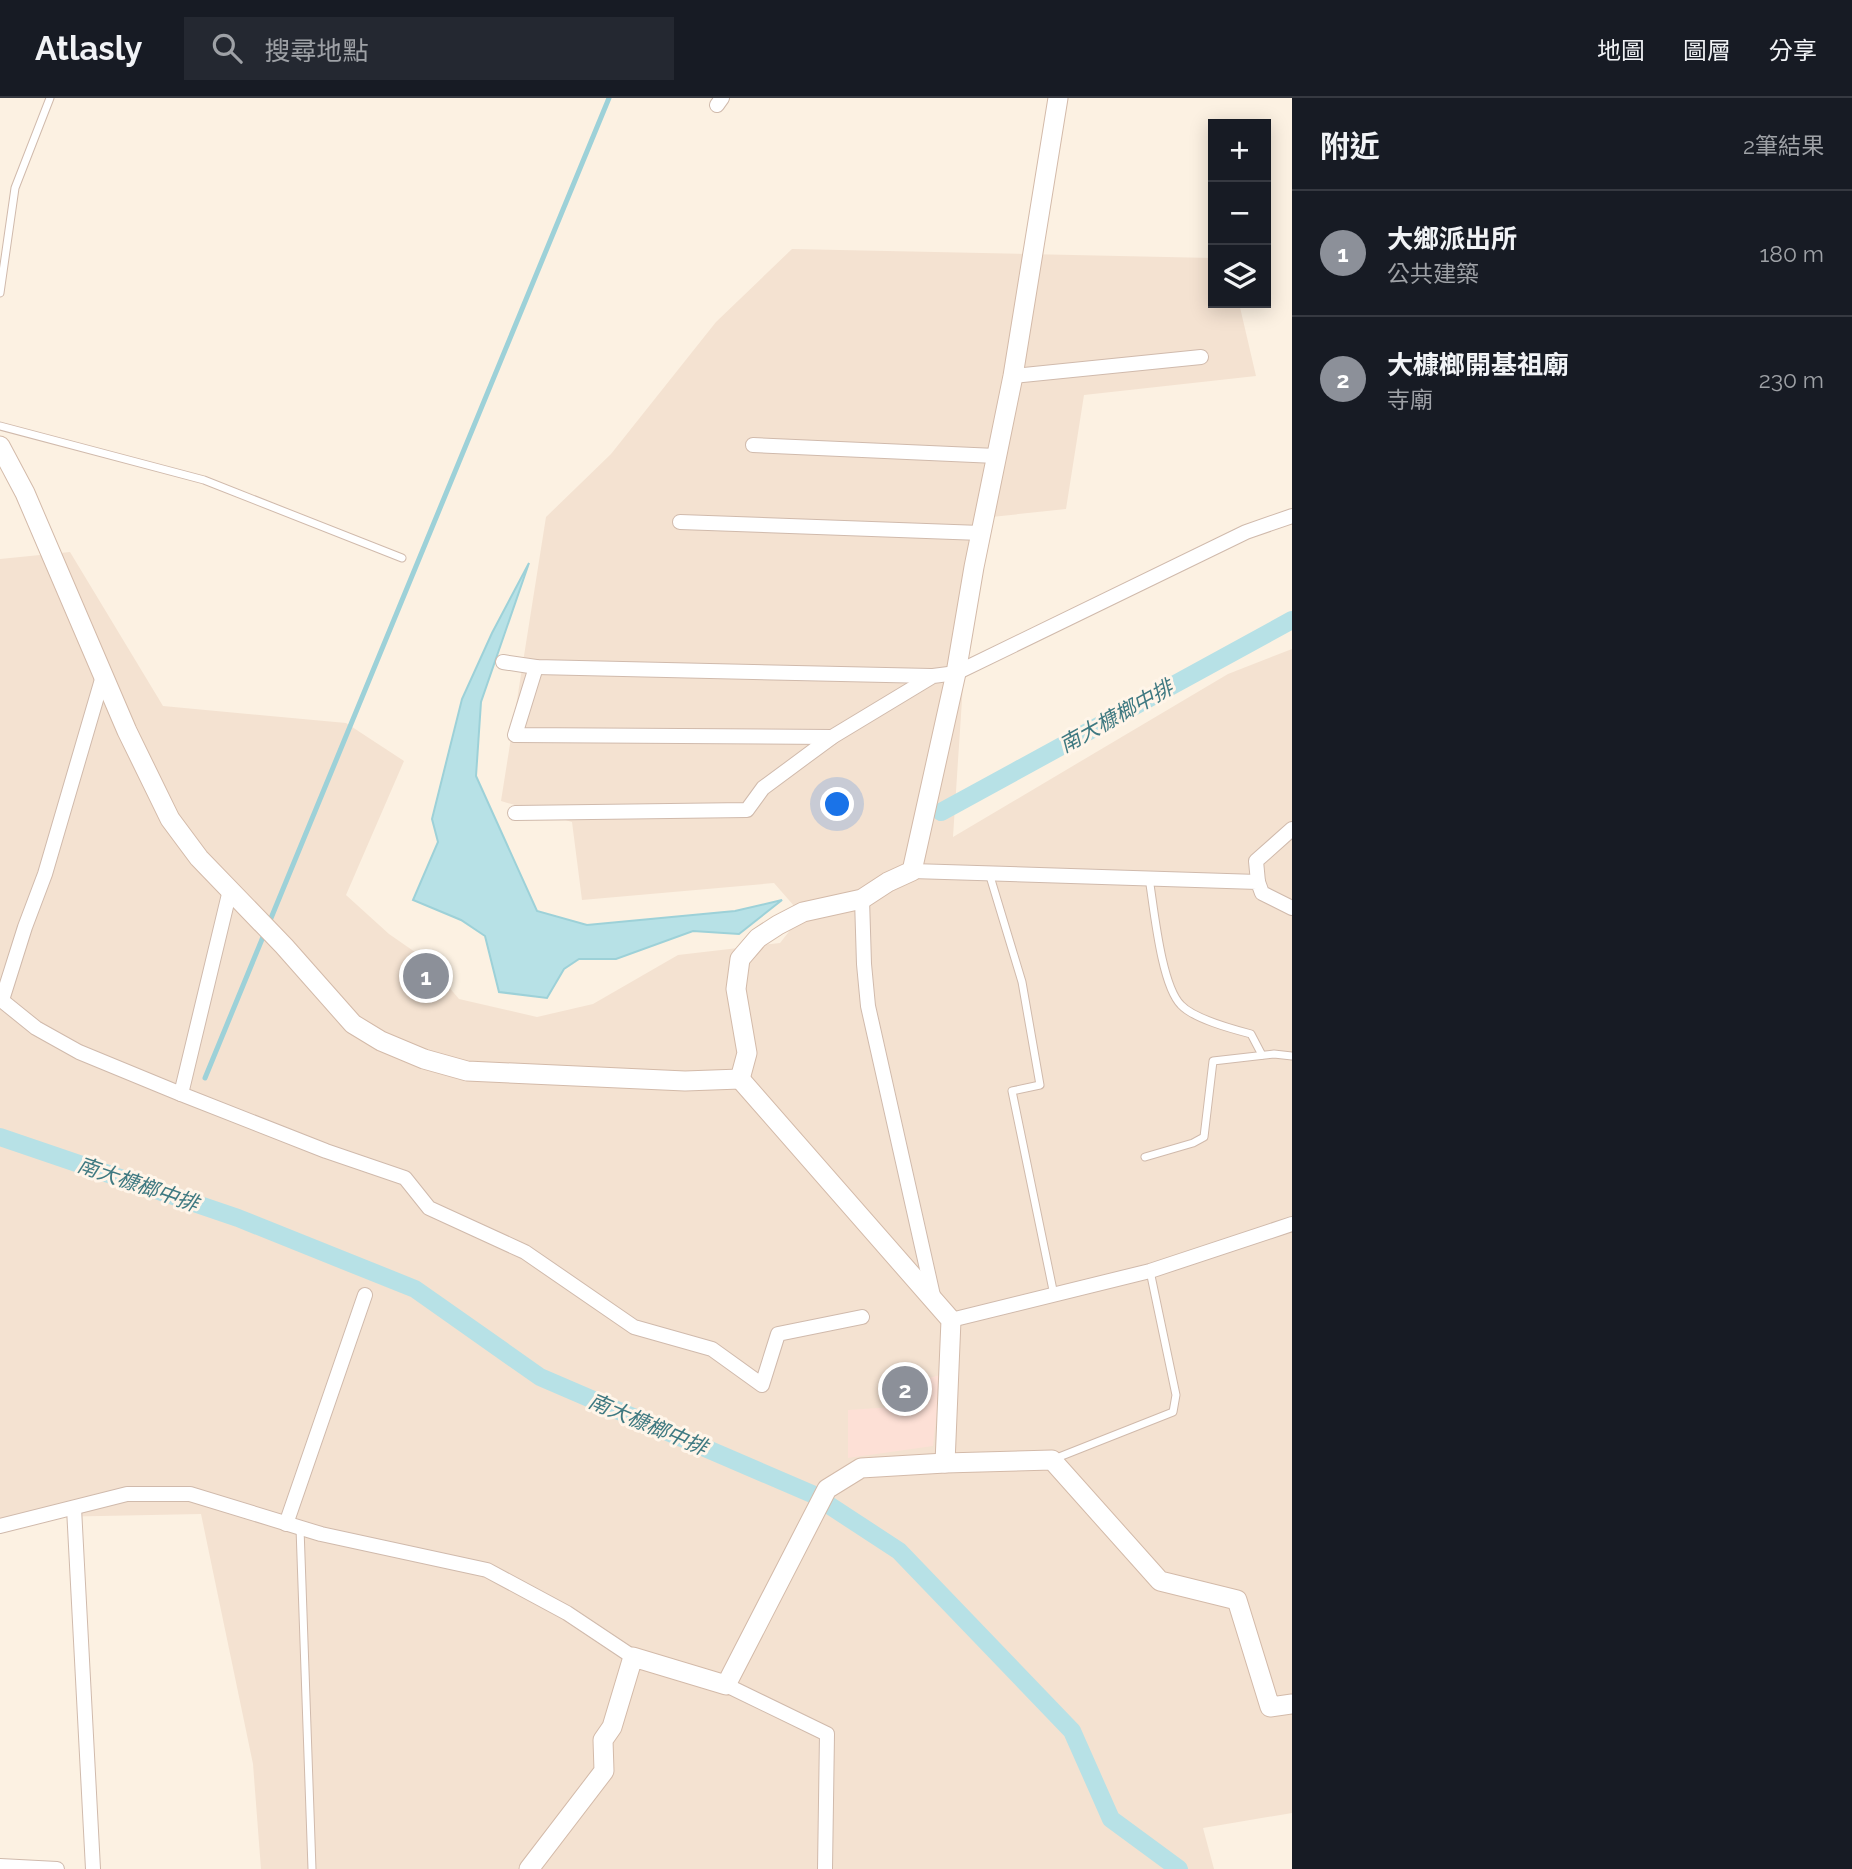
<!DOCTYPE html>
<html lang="zh-TW">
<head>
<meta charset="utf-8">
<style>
	body { margin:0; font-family:Raleway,"Noto Sans TC",sans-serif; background:#242831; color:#f1f3f6 }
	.controls { position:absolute; right:21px; top:21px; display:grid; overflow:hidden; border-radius:0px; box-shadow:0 4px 18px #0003 }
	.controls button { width:63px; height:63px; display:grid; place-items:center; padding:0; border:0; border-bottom:2px solid #363941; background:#171b24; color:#f1f3f6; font:35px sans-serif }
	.you { position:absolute; left:838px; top:707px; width:24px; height:24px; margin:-18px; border:5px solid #fff; border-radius:50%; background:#1a73e8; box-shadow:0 0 0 10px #1a73e833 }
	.badge { display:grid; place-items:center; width:46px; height:46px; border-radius:50%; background:#8c9099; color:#fff; font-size:23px; font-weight:700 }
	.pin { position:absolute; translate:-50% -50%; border:4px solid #fff; box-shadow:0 2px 7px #0006 }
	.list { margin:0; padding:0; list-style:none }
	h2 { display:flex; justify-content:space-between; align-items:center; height:91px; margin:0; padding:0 28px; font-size:30px }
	h2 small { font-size:23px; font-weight:400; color:#9ea1a6 }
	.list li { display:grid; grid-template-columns:46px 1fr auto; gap:21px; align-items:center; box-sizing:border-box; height:126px; padding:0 28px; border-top:2px solid #363941 }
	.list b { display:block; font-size:26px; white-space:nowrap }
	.list p { margin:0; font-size:23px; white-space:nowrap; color:#9ea1a6 }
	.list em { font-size:23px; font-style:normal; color:#9ea1a6 }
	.icon { flex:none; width:38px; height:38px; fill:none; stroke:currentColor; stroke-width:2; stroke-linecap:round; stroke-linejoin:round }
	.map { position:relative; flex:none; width:1292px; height:1771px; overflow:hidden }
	header { display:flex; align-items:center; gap:42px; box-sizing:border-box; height:98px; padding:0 35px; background:#171b24; border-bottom:2px solid #363941 }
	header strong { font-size:33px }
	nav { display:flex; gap:38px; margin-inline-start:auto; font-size:24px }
	.search { width:490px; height:63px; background:#242831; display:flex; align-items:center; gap:18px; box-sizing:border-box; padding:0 24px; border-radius:0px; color:#9ea1a6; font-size:26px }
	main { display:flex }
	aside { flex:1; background:#171b24 }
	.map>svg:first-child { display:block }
	.residential { fill:#f4e2d1 }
	.commercial { fill:#fde0d6 }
	.water { fill:#b7e1e6; stroke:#9dd1d8; stroke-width:2 }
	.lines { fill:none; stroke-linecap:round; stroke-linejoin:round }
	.stream { stroke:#9dd1d8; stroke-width:5 }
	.canal { stroke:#b7e1e6; stroke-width:18 }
	.lane-casing { stroke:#d0baac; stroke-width:9 }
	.street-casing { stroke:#d0baac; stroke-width:16 }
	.secondary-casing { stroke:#d3baa9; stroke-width:21 }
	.lane { stroke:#fff; stroke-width:7 }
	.street { stroke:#fff; stroke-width:14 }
	.secondary { stroke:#fff; stroke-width:19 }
	.labels { text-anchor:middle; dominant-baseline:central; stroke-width:6; stroke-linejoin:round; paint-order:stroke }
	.water-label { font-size:21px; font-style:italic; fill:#3f7981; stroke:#fff5e9 }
</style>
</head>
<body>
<header>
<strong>Atlasly</strong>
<div class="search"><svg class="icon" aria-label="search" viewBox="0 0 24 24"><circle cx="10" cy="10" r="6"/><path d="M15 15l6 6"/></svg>搜尋地點</div>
<nav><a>地圖</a><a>圖層</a><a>分享</a></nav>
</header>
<main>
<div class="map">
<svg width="1292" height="1771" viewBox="0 0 1292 1771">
	<rect width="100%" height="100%" fill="#fcf1e2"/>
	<!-- residential -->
	<path class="residential" d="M792,151L1213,160V205H1239L1256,278L1084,297L1066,411L982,420L969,495L953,739L1228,576L1292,551V1715L1203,1730L1214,1771H261L253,1666L201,1416L0,1420V461L70,454L163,608L346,625L404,663L346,797L389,836L425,861L459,901L537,919L593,906L678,857L780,845L802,817L774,785L582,802L572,724L501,703L546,419L611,356L716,224Z"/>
	<!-- commercial -->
	<path class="commercial" d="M941,1277L933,1348L848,1360V1312L922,1307L924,1281Z"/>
	<!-- water -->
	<path class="water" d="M529,465L481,604L476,678L537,813L587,827L735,813L782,802L739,836L693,833L616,861H579L564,871L547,900L499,894L485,838L461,822L413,802L438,744L432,721L462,601L492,535Z"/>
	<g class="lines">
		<!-- stream -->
		<g class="stream">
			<path d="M269,825L609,0"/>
			<path d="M205,980L265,834"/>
		</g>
		<!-- canal -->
		<g class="canal">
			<path d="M941,714L1292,522"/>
			<path d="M0,1039L238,1120L415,1191L540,1279L812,1396L899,1453L1072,1633L1111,1721L1179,1771"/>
		</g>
		<!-- lane casing -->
		<g class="lane-casing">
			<g id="lane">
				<path d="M0,195L15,90L50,0"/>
				<path d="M0,328L204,382L402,460"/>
				<path d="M989,775L1022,884L1040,987L1012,993L1054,1197"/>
				<path d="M1149,780C1154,810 1161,887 1181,907C1194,921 1232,931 1251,936L1262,957"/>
				<path d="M1145,1059L1193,1045L1204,1039L1213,963L1274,956L1292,958"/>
				<path d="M1054,1361L1173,1314L1176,1297L1150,1173"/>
				<path d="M300,1430L312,1771"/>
			</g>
		</g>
		<!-- street casing -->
		<g class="street-casing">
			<g id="street">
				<path d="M717,7L722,0"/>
				<path d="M1013,278L1201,259"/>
				<path d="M753,347L996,358"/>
				<path d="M680,424L981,435"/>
				<path d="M503,564L536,569L931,578"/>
				<path d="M536,569L515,637L832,639"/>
				<path d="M515,715L747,712L763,690L832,639L933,578L956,575L1246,434L1292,418"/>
				<path d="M912,773L1258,784L1262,795L1292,810"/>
				<path d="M1258,784L1256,763L1292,731"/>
				<path d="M230,792L181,996L326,1053L405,1080L429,1110L525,1154L634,1229L712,1251L762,1287L778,1236L862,1219"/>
				<path d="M862,801L864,866L868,908L934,1202"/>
				<path d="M0,901L36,930L79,954L181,996"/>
				<path d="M2,902L25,829L45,776L103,578"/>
				<path d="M951,1222L1150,1173L1292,1126"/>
				<path d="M74,1410L93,1771"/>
				<path d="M286,1426L365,1197"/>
				<path d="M0,1428L127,1396H190L321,1436L487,1472L567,1515L633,1559"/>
				<path d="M726,1587L827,1636L825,1771"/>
				<path d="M0,1768L57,1771"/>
			</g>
		</g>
		<!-- secondary casing -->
		<g class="secondary-casing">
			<g id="secondary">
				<path d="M0,348L25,395L127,633L170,721L199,760L284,848L353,926L381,943L424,961L467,973L685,983L740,981"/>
				<path d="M740,981L747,955L736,891L740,861L758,840L778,827L803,814L862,801L888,784L912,773L956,575L974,469L1013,278L1058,0"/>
				<path d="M740,981L951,1222L945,1365"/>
				<path d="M529,1771L604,1673L603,1642L612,1629L633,1559L726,1587L827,1391L861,1370L945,1365L1052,1362L1160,1483L1237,1502L1270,1609L1292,1606"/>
			</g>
		</g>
		<!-- lane -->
		<use href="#lane" class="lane"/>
		<!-- street -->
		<use href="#street" class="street"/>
		<!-- secondary -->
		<use href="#secondary" class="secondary"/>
	</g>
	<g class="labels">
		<!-- water labels -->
		<g class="water-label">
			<text transform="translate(1116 618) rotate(-29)">南大槺榔中排</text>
			<text transform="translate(138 1086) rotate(19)">南大槺榔中排</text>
			<text transform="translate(648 1326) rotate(23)">南大槺榔中排</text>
		</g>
	</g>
</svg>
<div class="controls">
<button>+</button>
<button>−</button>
<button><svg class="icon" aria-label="layers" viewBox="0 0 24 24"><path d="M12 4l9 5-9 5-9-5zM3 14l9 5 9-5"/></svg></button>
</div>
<div class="you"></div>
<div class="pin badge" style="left:426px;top:878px">1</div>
<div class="pin badge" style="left:905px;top:1291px">2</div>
</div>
<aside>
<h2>附近<small>2筆結果</small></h2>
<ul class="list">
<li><span class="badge">1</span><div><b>大鄉派出所</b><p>公共建築</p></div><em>180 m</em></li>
<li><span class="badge">2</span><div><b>大槺榔開基祖廟</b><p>寺廟</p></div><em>230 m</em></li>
</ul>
</aside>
</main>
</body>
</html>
